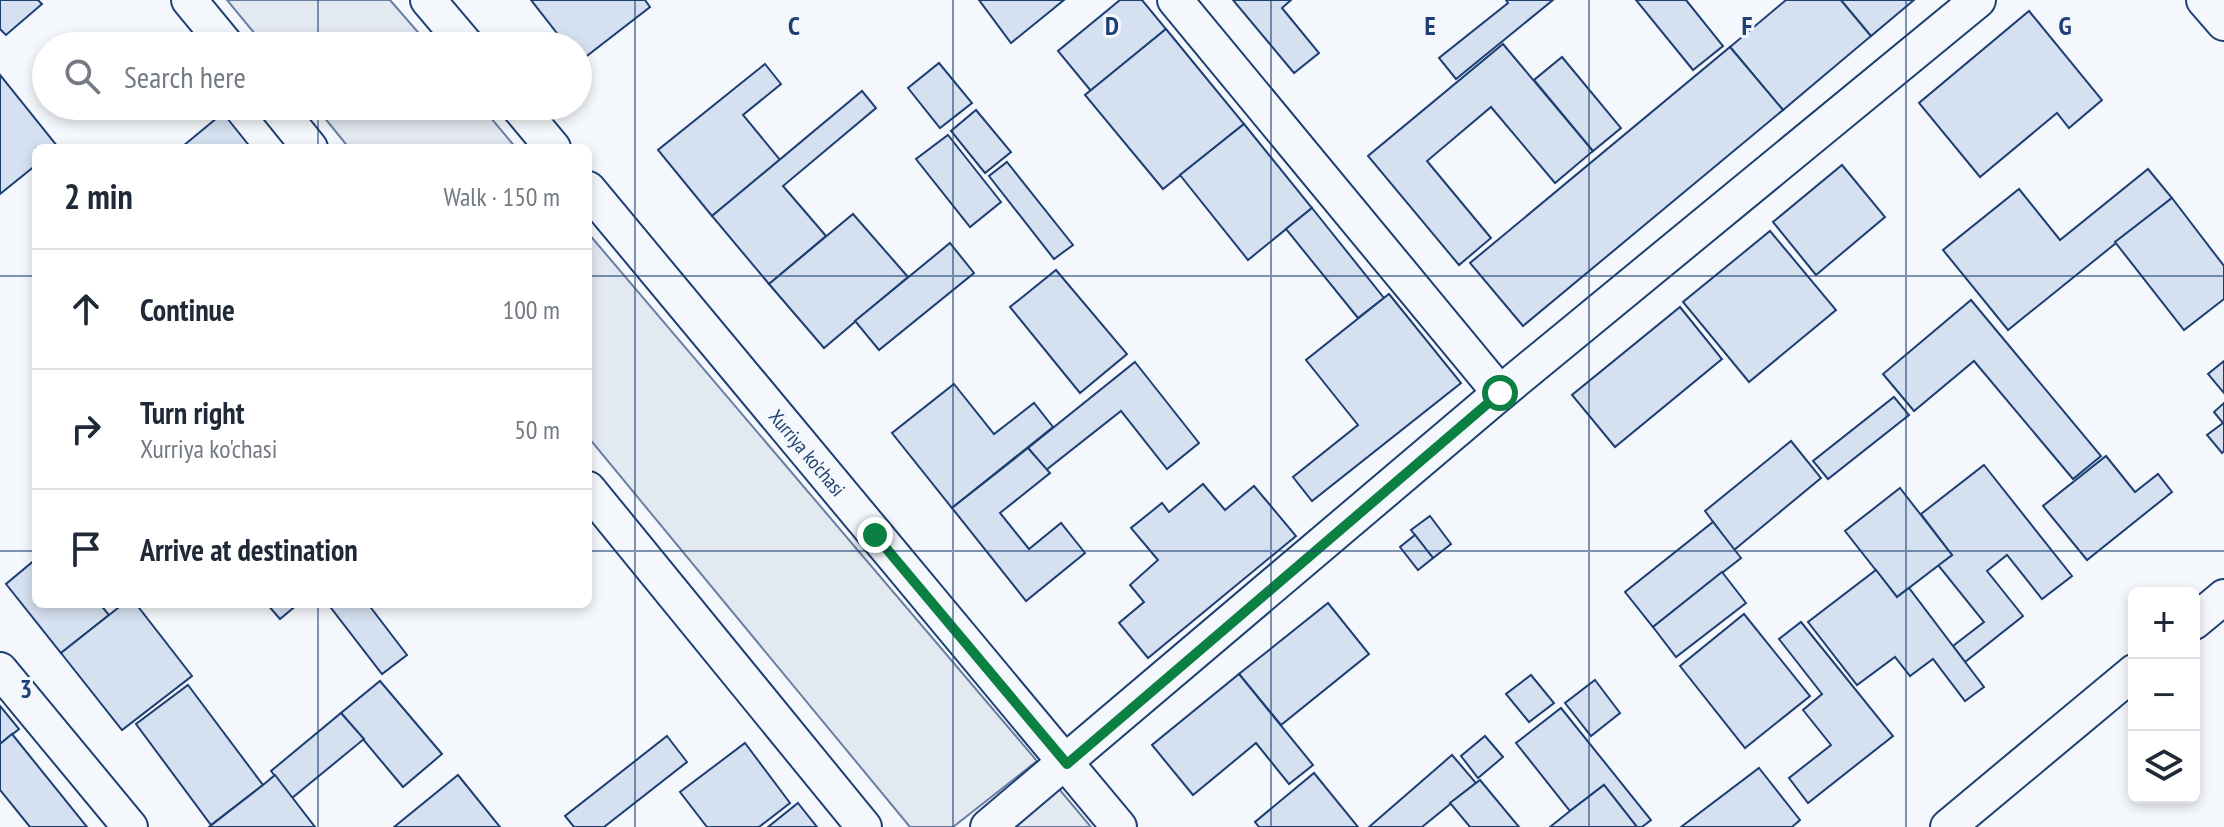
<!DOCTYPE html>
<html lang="en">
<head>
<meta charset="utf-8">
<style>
	body { margin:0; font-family:"PT Sans Narrow",sans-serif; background:#f6f6f7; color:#1f2937 }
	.controls { position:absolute; right:24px; bottom:24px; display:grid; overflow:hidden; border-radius:12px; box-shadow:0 4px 12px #0003 }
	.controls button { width:72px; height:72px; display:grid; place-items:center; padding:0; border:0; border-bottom:2px solid #e0e1e3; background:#fff; color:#1f2937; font:40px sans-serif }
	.stop { position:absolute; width:24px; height:24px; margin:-18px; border:6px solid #0b8043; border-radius:50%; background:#fff }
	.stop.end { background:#0b8043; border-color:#fff; box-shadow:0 2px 8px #0008 }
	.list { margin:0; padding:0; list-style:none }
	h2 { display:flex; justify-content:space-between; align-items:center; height:104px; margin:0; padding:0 32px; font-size:34px }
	h2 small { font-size:26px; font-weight:400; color:#747a83 }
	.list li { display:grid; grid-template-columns:52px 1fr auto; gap:24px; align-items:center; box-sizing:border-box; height:120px; padding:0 32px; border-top:2px solid #e0e1e3 }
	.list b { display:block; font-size:30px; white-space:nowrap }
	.list p { margin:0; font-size:26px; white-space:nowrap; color:#747a83 }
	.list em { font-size:26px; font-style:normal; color:#747a83 }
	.icon { flex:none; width:44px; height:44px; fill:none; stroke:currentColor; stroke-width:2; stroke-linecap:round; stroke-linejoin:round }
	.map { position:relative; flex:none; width:2224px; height:827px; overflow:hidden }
	.search { position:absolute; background:#fff; box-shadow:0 4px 12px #0003; left:32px; top:32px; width:560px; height:88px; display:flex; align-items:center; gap:20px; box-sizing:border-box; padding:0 28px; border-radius:44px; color:#747a83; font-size:30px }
	.panel { position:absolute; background:#fff; box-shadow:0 4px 12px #0003; left:32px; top:144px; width:560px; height:464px; border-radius:12px }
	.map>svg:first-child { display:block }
	.green { fill:#e3e9f0; stroke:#687fa3; stroke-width:2 }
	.building { fill:#d5e0f0; stroke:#1d3f73; stroke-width:2 }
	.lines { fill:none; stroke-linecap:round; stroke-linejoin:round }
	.minor-casing { stroke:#1d3f73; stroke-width:38 }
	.minor { stroke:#f4f7fb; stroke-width:34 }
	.route { stroke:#0b8043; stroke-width:10 }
	.grid { fill:none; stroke:#1d3f73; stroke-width:2; stroke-opacity:0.55 }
	.labels { text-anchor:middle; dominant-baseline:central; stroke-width:6; stroke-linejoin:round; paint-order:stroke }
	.street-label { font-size:20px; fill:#1d3f73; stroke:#f4f7fb }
	.grid-label { font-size:26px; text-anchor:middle; font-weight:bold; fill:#1d3f73; stroke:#f4f7fb; stroke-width:6; stroke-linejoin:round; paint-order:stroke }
</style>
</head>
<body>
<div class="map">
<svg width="2224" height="827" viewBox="0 0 2224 827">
	<rect width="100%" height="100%" fill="#f4f7fb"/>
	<!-- green -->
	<g class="green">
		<path d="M227,0H390L430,46H265Z"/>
		<path d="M315,106H481L516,148H349Z"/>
		<path d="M588,233L1037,761L953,827H910L588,437Z"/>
		<path d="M1059,789L1091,827H1012Z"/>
	</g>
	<!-- building -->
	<g class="building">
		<path d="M0,0H38L42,4L6,35L0,29Z"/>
		<path d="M531,0H645L650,7L579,62L578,46H567Z"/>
		<path d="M979,0H1064L1011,43Z"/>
		<path d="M1120,0H1142L1166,29L1091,91L1058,51Z"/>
		<path d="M1233,0H1291L1282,8L1319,53L1294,73Z"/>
		<path d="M1506,0H1553L1456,79L1439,58L1508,3Z"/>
		<path d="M1636,0H1686L1723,46L1693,70Z"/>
		<path d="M1786,0H1841L1871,36L1783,110L1730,47Z"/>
		<path d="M1841,0H1914L1871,36Z"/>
		<path d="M2029,11L2102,100L2069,128L2057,113L1980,177L1919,103Z"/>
		<path d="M1166,29L1244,124L1163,189L1085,95Z"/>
		<path d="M1503,44L1593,151L1555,183L1491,107L1427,161L1491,238L1459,265L1368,156Z"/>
		<path d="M1730,47L1783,110L1523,326L1470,263Z"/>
		<path d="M1562,57L1621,128L1593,151L1534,80Z"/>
		<path d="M939,63L972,103L940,128L908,88Z"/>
		<path d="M765,64L781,84L743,115L781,161L712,216L658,150Z"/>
		<path d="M0,75L58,147L36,148V165L0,194Z"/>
		<path d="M862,91L876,108L783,186L826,236L769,284L712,216Z"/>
		<path d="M976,110L1011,152L985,173L951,131Z"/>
		<path d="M223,113L251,148H185L183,146Z"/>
		<path d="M1244,124L1312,208L1248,260L1180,175Z"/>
		<path d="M948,135L1001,202L970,227L916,159Z"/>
		<path d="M1007,162L1073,245L1054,259L989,176Z"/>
		<path d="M1842,165L1885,217L1816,275L1773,222Z"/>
		<path d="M2148,169L2172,198L2008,330L1943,250L2019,189L2060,240Z"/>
		<path d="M2172,198L2224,266V299L2184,330L2115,242Z"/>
		<path d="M1312,208L1384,298L1358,318L1286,229Z"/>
		<path d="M853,214L908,277L824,348L769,284Z"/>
		<path d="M1770,231L1836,310L1749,382L1683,302Z"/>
		<path d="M950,243L974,273L879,350L855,321Z"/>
		<path d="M1056,270L1127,354L1080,393L1010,307Z"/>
		<path d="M1389,294L1461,383L1312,501L1293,477L1358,425L1306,360Z"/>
		<path d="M1971,300L2101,456L2073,479L1974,361L1914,411L1883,374Z"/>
		<path d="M1680,307L1722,359L1615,447L1572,395Z"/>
		<path d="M2224,361V393L2208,374Z"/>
		<path d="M1135,362L1199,443L1167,469L1121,411L1046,470L1028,448Z"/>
		<path d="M954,384L994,434L1034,403L1053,427L952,508L892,433Z"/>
		<path d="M1894,397L1909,415L1828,479L1813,461Z"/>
		<path d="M2224,403V451L2222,453L2207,435L2223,423L2214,412Z"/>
		<path d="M1791,441L1821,478L1734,550L1705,511Z"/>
		<path d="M1028,448L1050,473L1000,513L1029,549L1061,523L1085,553L1026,601L952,508Z"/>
		<path d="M2106,456L2135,492L2158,474L2172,492L2087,560L2043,506Z"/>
		<path d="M1984,465L2072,576L2042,599L2007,555L1987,571L2023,616L1965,662L1953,646L1984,622L1938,565L1952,555L1921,514Z"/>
		<path d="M1203,484L1225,510L1254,486L1296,536L1148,658L1119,623L1144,602L1130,585L1158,560L1131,528L1162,503L1169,512Z"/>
		<path d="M1900,488L1952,555L1897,597L1845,531Z"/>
		<path d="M1430,516L1451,544L1433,558L1411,530Z"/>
		<path d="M1713,522L1741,558L1653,627L1625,592Z"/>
		<path d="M1415,535L1433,558L1418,570L1400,547Z"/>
		<path d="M36,559V604H100L109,615L61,653L6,584Z"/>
		<path d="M1876,570L1897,597L1909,588L1984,687L1965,701L1933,659L1910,676L1895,657L1857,685L1808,622Z"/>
		<path d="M1722,572L1746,603L1676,657L1653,627Z"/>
		<path d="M1328,603L1369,654L1281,725L1239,674Z"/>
		<path d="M123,604H136L192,676L122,730L61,653Z"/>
		<path d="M267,604H298L280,619Z"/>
		<path d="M328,604H368L407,655L382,674Z"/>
		<path d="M1744,614L1810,696L1745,748L1680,666Z"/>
		<path d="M1801,622L1893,736L1808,803L1789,778L1831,745L1803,710L1822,694L1779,639Z"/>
		<path d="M1239,674L1313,765L1289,784L1256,743L1193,795L1152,745Z"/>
		<path d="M1531,675L1554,703L1529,722L1506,694Z"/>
		<path d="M1595,680L1620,713L1591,736L1565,703Z"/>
		<path d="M380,681L442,754L403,787L341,713Z"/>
		<path d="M188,685L263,785L211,825L136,724Z"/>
		<path d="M0,706L19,729L0,744Z"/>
		<path d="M1561,708L1651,820L1642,827H1637L1604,785L1570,811L1516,743Z"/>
		<path d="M341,713L364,739L292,798L271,771Z"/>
		<path d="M12,734L87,827H30L0,790V744Z"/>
		<path d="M667,736L687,762L604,827H574L565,816Z"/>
		<path d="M1485,736L1503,757L1478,778L1461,756Z"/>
		<path d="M745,743L790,803L759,827H707L680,792Z"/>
		<path d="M1452,755L1476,783L1422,827H1369Z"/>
		<path d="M1759,768L1800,820L1792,827H1681Z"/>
		<path d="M1314,773L1358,827H1259L1255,822Z"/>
		<path d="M275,775L315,827H209L263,785Z"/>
		<path d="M458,775L500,827H394Z"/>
		<path d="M1480,780L1519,827H1470L1450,803Z"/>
		<path d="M1604,785L1637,827H1550L1570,811Z"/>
		<path d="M798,803L817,827H768Z"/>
	</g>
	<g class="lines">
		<!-- minor casing -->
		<g class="minor-casing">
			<g id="minor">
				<path d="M189,0L227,46"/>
				<path d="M428,0L467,46"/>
				<path d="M1175,0L1500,393"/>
				<path d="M2204,0L2224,23"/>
				<path d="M276,106L310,148"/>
				<path d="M518,106L553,148"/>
				<path d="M588,189L1119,827"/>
				<path d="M588,489L864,827"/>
				<path d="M2194,622L2224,597"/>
				<path d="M0,670L130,827"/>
				<path d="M988,827L1500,393L1978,0"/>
				<path d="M1948,827L2134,672"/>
			</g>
		</g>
		<!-- minor -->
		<use href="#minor" class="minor"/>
	</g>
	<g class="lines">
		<!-- route -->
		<path class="route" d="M875,535L1067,764L1500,393"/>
	</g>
	<!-- grid -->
	<path class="grid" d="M318,0V46M635,0V827M953,0V827M1271,0V827M1589,0V827M1906,0V827M318,106V148M0,276H36M588,276H2224M0,551H36M588,551H2224M318,604V827"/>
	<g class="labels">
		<!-- street labels -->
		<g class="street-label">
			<text transform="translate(807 453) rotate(50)">Xurriya ko'chasi</text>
		</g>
	</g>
	<g class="grid-label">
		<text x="794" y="35">C</text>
		<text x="1112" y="35">D</text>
		<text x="1430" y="35">E</text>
		<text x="1747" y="35">F</text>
		<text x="2065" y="35">G</text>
		<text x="26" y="698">3</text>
	</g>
</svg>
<div class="controls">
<button>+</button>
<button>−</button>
<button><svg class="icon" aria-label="layers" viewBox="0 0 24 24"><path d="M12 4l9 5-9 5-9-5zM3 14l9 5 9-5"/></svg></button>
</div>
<div class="stop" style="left:1500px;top:393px"></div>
<div class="stop end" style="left:875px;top:535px"></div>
<div class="search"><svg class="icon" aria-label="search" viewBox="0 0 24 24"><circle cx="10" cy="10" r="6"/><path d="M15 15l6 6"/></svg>Search here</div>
<section class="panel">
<h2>2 min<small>Walk · 150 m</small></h2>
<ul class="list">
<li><svg class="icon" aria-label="ahead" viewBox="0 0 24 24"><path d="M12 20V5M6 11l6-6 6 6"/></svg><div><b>Continue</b></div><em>100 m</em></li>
<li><svg class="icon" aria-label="right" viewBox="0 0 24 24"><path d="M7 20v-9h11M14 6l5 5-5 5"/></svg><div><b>Turn right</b><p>Xurriya ko'chasi</p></div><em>50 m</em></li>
<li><svg class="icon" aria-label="arrive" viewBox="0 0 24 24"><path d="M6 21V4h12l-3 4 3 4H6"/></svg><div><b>Arrive at destination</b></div></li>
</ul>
</section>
</div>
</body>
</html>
